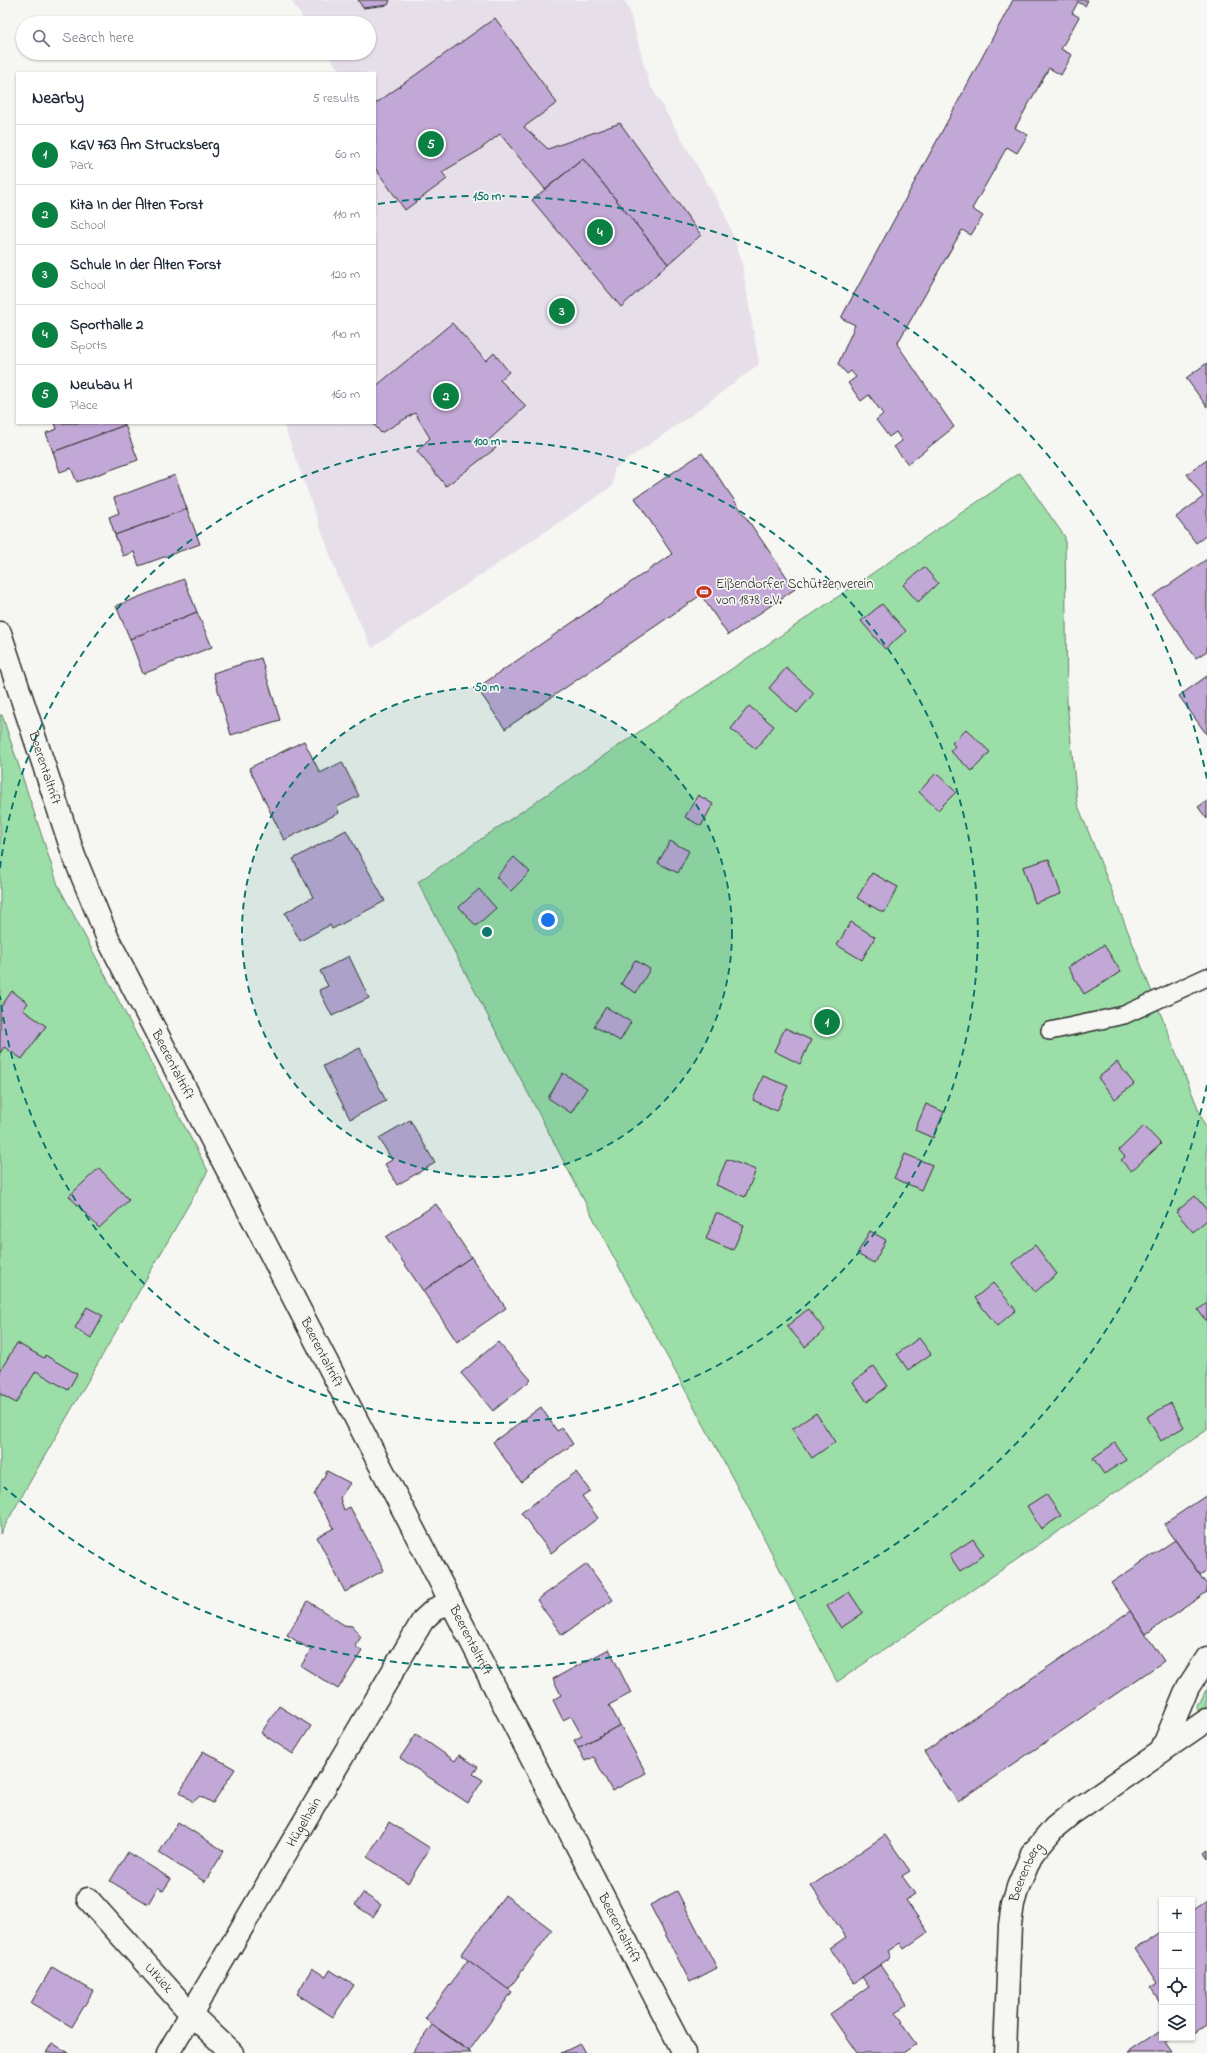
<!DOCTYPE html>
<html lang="en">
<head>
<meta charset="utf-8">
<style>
	body { margin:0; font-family:"Indie Flower",sans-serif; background:#f2f2f3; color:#1f2937 }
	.controls { position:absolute; right:12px; bottom:12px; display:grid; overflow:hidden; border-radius:0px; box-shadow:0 1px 3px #0004 }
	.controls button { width:36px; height:36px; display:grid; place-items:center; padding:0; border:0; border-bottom:1px solid #e0e1e3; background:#fff; color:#1f2937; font:20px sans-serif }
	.you { position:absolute; left:548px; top:920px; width:14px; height:14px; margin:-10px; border:3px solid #fff; border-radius:50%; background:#1a73e8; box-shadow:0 0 0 6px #1a73e833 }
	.badge { display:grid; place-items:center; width:26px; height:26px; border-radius:50%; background:#0b8043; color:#fff; font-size:13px; font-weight:700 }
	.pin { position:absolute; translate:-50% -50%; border:2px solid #fff; box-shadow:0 1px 4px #0006 }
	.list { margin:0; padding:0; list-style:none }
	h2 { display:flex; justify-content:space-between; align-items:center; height:52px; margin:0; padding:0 16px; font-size:17px }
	h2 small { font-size:13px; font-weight:400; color:#747a83 }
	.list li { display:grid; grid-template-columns:26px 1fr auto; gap:12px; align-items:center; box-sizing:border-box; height:60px; padding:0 16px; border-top:1px solid #e0e1e3 }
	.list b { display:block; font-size:15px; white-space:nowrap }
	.list p { margin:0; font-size:13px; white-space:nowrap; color:#747a83 }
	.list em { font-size:13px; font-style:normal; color:#747a83 }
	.icon { flex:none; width:22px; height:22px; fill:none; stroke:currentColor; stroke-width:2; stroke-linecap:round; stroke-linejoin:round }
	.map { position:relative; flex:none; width:1207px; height:2053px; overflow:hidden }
	.search { position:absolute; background:#fff; box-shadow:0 1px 3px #0004; left:16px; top:16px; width:360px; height:44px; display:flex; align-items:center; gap:10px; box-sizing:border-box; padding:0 14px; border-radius:22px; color:#747a83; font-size:15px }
	.panel { position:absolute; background:#fff; box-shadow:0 1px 3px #0004; left:16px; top:72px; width:360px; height:352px; border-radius:0px }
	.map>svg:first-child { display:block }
	.built { fill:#e6dfea }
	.green { fill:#9cdea8; stroke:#64846a }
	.building { fill:#c2a8d6; stroke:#2b2b2b }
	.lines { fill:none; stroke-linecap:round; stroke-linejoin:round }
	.service-casing { stroke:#2b2b2b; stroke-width:20 }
	.minor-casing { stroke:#2b2b2b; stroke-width:25 }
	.service { stroke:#f6f6f2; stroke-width:17 }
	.minor { stroke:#f6f6f2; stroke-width:22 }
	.ring { fill:none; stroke:#0f766e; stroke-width:2; stroke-dasharray:7 5 }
	.labels { text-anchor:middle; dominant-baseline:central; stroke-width:3.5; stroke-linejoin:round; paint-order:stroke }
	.poi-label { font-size:14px; fill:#2b2b2b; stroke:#f6f6f2; text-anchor:start }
	.street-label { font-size:14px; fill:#2b2b2b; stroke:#f6f6f2 }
	.centre { fill:#0f766e; stroke:#f6f6f2; stroke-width:2 }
	.ring-label { font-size:12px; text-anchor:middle; font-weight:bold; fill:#0f766e; stroke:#f6f6f2; stroke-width:3.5; stroke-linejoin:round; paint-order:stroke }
</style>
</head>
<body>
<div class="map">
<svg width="1207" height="2053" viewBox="0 0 1207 2053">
	<rect width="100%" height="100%" fill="#f6f6f2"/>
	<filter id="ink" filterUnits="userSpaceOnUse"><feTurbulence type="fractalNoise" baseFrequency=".025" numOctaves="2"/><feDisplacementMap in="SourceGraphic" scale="8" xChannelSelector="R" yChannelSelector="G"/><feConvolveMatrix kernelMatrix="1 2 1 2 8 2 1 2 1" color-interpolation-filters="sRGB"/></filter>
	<g filter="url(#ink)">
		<!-- built -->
		<path class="built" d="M291,0H624L629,9L649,83L724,212L741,258L759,364L693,414L614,469L613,486L372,648L338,577L283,423H375V73H341L327,53H369V23H306Z"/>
		<!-- green -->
		<g class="green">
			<path d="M1020,473L1065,537L1067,702L1077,803L1207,1131V1430L837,1682L755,1520L611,1252L418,882Z"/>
			<path d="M0,715H2L58,885L208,1171L0,1534Z"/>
			<path d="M1207,1688V1714L1199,1713L1197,1708Z"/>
		</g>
		<!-- building -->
		<g class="building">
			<path d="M358,0H390L388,5L363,8Z"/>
			<path d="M1013,0H1088L1085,6L1078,2L1072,13L1079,17L1061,49L1072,55L1061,75L1049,68L1015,128L1028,135L1017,153L1007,147L972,209L983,216L971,235L962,230L897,344L954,427L908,464L894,447L902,441L896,432L889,437L876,420L883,414L869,395L861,401L848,383L856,377L851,371L847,374L838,364L855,325L841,318Z"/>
			<path d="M495,18L557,103L524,127L548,149L620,123L701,235L668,264L583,159L545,189L500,134L478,151L442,172L447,179L405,210L375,168V104Z"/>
			<path d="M583,159L668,264L621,307L532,200Z"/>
			<path d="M452,323L486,361L494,353L509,372L500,380L526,406L490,439L496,448L446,486L417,451L430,438L415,413L381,433L373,423H375V387Z"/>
			<path d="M1207,363V407L1186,378Z"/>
			<path d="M55,423H124L125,425L53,452L46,433L57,429Z"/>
			<path d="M125,425L138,460L77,482L71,468L60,472L53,452Z"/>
			<path d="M702,453L795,589L728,635L701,595L505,729L477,688L672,554L635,498Z"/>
			<path d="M1207,460V535L1196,543L1176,517L1203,497L1187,474Z"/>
			<path d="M175,475L187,509L115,535L109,517L119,513L114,498Z"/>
			<path d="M187,509L200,544L139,566L134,552L123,556L115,535Z"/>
			<path d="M1207,559V651L1196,658L1153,596Z"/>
			<path d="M924,567L938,583L918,602L903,585Z"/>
			<path d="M184,579L197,612L130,639L116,606Z"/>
			<path d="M882,604L906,631L885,649L861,621Z"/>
			<path d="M197,612L212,647L143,674L130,639Z"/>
			<path d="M261,658L280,720L231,735L213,673Z"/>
			<path d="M786,668L814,693L797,713L769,688Z"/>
			<path d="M1207,676V735L1179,696Z"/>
			<path d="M749,706L774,726L756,749L731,729Z"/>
			<path d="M966,729L990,752L972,771L950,751L955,746L952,743Z"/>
			<path d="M304,741L320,773L342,762L359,796L337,807L339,813L284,840L249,768Z"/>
			<path d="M936,773L956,792L938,810L919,792Z"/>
			<path d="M698,795L713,804L701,826L685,817Z"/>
			<path d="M1207,801V819L1198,807Z"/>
			<path d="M346,830L385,901L332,929L330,925L300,941L285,913L313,897L293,859Z"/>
			<path d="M670,841L689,851L678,873L658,863Z"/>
			<path d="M514,857L530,872L511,891L496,877Z"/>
			<path d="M1049,859L1061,894L1035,903L1023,867Z"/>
			<path d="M872,873L898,887L884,913L857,898Z"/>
			<path d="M479,889L496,908L476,926L459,907Z"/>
			<path d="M851,922L875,937L862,960L837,945Z"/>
			<path d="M1104,945L1121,972L1084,994L1068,967Z"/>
			<path d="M349,956L369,998L332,1016L319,990L328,986L320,971Z"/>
			<path d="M635,960L650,969L636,993L621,984Z"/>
			<path d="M12,991L28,1003L23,1010L46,1026L22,1059L4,1047L0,1053V1008Z"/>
			<path d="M606,1007L631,1022L620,1041L594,1026Z"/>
			<path d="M785,1028L811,1040L800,1064L774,1051Z"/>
			<path d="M360,1048L386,1101L350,1119L323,1066Z"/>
			<path d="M1117,1062L1134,1084L1115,1099L1098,1078Z"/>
			<path d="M563,1073L587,1088L571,1113L548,1098Z"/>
			<path d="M763,1076L788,1086L777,1111L753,1100Z"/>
			<path d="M926,1104L944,1112L933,1138L915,1130Z"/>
			<path d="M410,1120L435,1163L397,1185L385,1164L392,1160L379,1138Z"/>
			<path d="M1144,1126L1161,1144L1131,1171L1121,1160L1125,1157L1119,1150Z"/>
			<path d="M905,1154L932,1165L921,1190L894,1178Z"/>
			<path d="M727,1159L756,1170L745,1197L716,1185Z"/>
			<path d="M99,1168L129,1200L99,1228L69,1196Z"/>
			<path d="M1195,1196L1207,1210V1220L1193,1232L1176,1212Z"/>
			<path d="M436,1204L471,1257L423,1291L386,1237Z"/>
			<path d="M716,1213L744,1225L733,1250L706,1239Z"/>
			<path d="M870,1231L886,1240L874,1263L857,1254Z"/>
			<path d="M1035,1245L1057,1274L1035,1292L1012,1263Z"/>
			<path d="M471,1257L506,1308L457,1342L423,1291Z"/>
			<path d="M993,1283L1016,1310L997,1326L975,1298Z"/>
			<path d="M1207,1303V1322L1198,1310Z"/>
			<path d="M87,1307L103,1316L91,1338L75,1328Z"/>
			<path d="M808,1309L825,1330L805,1347L787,1326Z"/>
			<path d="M919,1338L931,1354L908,1370L897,1354Z"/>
			<path d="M498,1342L531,1380L493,1411L461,1373Z"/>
			<path d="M17,1343L44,1358L45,1355L77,1374L68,1390L36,1371L16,1403L0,1394V1371Z"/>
			<path d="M874,1366L888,1386L867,1402L853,1382Z"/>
			<path d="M1171,1403L1184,1427L1161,1441L1147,1417Z"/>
			<path d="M541,1407L557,1431L562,1428L573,1444L521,1482L493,1442Z"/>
			<path d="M816,1413L835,1442L812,1458L792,1429Z"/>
			<path d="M1115,1443L1126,1460L1104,1474L1093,1458Z"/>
			<path d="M327,1471L350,1483L340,1498L344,1510L350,1507L384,1570L345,1592L317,1537L334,1528L314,1495Z"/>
			<path d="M576,1472L590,1491L582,1496L598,1518L551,1553L521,1513Z"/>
			<path d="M1046,1494L1061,1516L1041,1529L1027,1506Z"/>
			<path d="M1207,1495V1570L1200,1575L1164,1524Z"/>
			<path d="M973,1539L984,1555L960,1571L949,1555Z"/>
			<path d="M1175,1540L1207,1585V1592L1146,1634L1111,1583Z"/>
			<path d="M587,1564L613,1600L562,1635L537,1600Z"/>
			<path d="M849,1592L863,1613L841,1628L827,1606Z"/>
			<path d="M308,1601L344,1625L352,1626L361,1637L355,1646L362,1651L338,1689L301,1666L311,1650L287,1635Z"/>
			<path d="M1130,1611L1164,1661L958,1802L924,1752Z"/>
			<path d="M609,1649L631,1693L609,1705L620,1725L578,1748L574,1740L582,1736L571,1716L563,1720L553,1700L561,1695L553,1679Z"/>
			<path d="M279,1706L311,1726L293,1754L261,1733Z"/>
			<path d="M620,1725L646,1773L612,1791L594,1757L585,1761L578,1748Z"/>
			<path d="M416,1734L455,1761L459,1755L478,1767L473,1774L483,1780L468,1803L400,1758Z"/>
			<path d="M203,1751L235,1769L213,1803L200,1796L193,1802L180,1792Z"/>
			<path d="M178,1822L224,1851L205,1882L159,1853Z"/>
			<path d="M389,1822L430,1848L408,1883L367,1857Z"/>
			<path d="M885,1835L910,1871L902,1876L915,1894L906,1900L928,1932L904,1949L900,1943L888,1951L891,1957L854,1983L830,1948L846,1937L811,1886Z"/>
			<path d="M1207,1850V1859L1203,1853Z"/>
			<path d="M128,1852L171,1879L163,1891L158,1887L148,1904L110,1881Z"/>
			<path d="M677,1891L717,1968L690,1982L650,1905Z"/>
			<path d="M363,1893L381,1905L373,1917L355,1905Z"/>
			<path d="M505,1895L552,1930L508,1990L461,1955Z"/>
			<path d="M1207,1901V2026L1192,2036V1911Z"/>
			<path d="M1162,1931V2006L1151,1989L1158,1984L1135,1949Z"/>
			<path d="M468,1960L512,1992L469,2051L425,2019Z"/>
			<path d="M880,1965L907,2005L896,2012L903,2022L901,2023L916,2044L903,2053H857L830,2014L869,1987L862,1977Z"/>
			<path d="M52,1967L93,1991L72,2027L31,2003Z"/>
			<path d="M312,1968L326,1977L330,1970L354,1985L333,2017L297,1994Z"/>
			<path d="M432,2025L469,2051L471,2053H412Z"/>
			<path d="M1162,2029V2038H1171L1165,2043L1172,2053H1127Z"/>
			<path d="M52,2043L69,2053H46Z"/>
			<path d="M580,2044L585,2053H561Z"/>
		</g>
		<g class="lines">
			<!-- service casing -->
			<g class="service-casing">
				<path id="service" d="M1050,1031L1124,1015L1207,977"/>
			</g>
			<!-- minor casing -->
			<g class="minor-casing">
				<g id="minor">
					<path id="s1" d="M0,633L74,856L108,939L684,2053"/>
					<path d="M1161,1752L1188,1687L1207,1658"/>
					<path id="s2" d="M88,1899L191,2014L232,2053"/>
					<path id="s3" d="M168,2053L423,1620L435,1609L451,1602"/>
					<path id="s4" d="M1005,2053L1010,1925L1013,1904L1018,1887L1032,1854L1054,1828L1071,1814L1207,1720"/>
				</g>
			</g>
			<!-- service -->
			<use href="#service" class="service"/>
			<!-- minor -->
			<use href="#minor" class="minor"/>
		</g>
	</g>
	<!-- distance rings -->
	<circle cx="487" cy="932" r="245" fill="#0f766e" fill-opacity=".12"/>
	<g class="ring">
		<circle cx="487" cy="932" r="245"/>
		<path d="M0 868A491 491 0 1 1 0 996"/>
		<path d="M1207 1085A736 736 0 0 1 4 1487M378 204A736 736 0 0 1 1207 779"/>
	</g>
	<!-- icons -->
	<defs>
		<g id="stadium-bare" transform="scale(1.2)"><path d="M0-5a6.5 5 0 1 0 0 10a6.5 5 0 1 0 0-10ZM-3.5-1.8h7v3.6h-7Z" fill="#c8321e" stroke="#f6f6f2" stroke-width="2.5" paint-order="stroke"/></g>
	</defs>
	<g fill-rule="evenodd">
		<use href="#stadium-bare" x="704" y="592"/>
	</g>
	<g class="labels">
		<!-- poi labels -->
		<g class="poi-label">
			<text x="716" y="584">Eißendorfer Schützenverein<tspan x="716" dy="16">von 1878 e.V.</tspan></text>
		</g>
		<!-- street labels -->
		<g class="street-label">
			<text stroke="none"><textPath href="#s1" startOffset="142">Beerentaltrift</textPath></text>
			<text stroke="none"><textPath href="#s1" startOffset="466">Beerentaltrift</textPath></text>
			<text stroke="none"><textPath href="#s1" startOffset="790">Beerentaltrift</textPath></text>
			<text stroke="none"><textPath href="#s1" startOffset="1114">Beerentaltrift</textPath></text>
			<text stroke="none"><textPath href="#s3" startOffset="268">Hügelhain</textPath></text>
			<text stroke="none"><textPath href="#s4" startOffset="184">Beerenberg</textPath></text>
			<text stroke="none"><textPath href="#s1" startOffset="1438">Beerentaltrift</textPath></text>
			<text stroke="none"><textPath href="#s2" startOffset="106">Utkiek</textPath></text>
		</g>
	</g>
	<circle cx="487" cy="932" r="6" class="centre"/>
	<g class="ring-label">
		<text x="487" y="200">150 m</text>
		<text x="487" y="445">100 m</text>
		<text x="487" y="691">50 m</text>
	</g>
</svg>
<div class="controls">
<button>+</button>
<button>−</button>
<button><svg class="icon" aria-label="locate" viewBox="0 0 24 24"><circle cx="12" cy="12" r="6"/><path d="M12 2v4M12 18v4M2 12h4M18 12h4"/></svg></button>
<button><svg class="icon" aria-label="layers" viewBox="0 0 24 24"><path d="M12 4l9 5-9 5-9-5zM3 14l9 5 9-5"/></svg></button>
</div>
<div class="you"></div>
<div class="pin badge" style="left:827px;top:1022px">1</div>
<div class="pin badge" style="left:446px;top:396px">2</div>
<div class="pin badge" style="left:562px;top:311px">3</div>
<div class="pin badge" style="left:600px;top:232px">4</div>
<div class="pin badge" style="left:431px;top:144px">5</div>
<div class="search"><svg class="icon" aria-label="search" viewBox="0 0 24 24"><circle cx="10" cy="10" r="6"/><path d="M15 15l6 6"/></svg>Search here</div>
<section class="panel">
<h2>Nearby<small>5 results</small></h2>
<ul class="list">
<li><span class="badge">1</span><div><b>KGV 763 Am Strucksberg</b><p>Park</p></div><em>60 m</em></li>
<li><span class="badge">2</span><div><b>Kita In der Alten Forst</b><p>School</p></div><em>110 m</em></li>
<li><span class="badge">3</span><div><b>Schule In der Alten Forst</b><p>School</p></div><em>120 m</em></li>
<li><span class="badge">4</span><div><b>Sporthalle 2</b><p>Sports</p></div><em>140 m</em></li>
<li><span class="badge">5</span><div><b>Neubau H</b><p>Place</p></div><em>160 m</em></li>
</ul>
</section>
</div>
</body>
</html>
